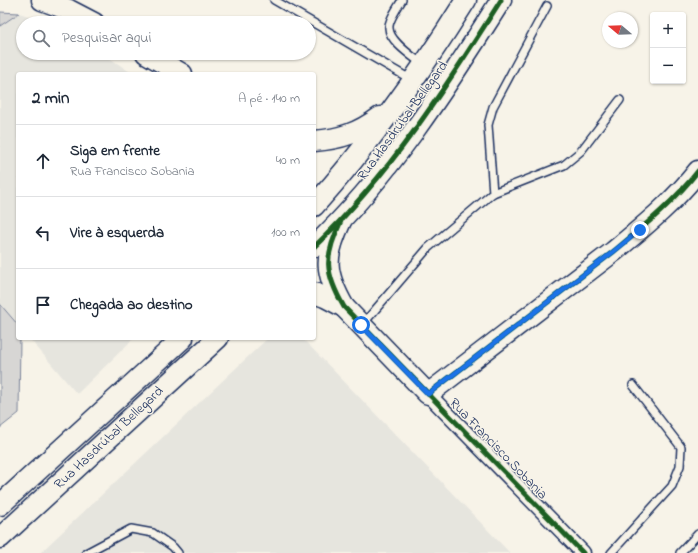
<!DOCTYPE html>
<html lang="pt">
<head>
<meta charset="utf-8">
<style>
	body { margin:0; font-family:"Indie Flower",sans-serif; background:#f2f2f3; color:#1f2937 }
	.controls { position:absolute; right:12px; top:12px; display:grid; overflow:hidden; border-radius:4px; box-shadow:0 1px 3px #0004 }
	.controls button { width:36px; height:36px; display:grid; place-items:center; padding:0; border:0; border-bottom:1px solid #e0e1e3; background:#fff; color:#1f2937; font:20px sans-serif }
	.compass { position:absolute; left:602px; top:12px; width:36px; height:36px; border-radius:50%; background:#fff; box-shadow:0 1px 3px #0004; rotate:289deg }
	.stop { position:absolute; width:12px; height:12px; margin:-9px; border:3px solid #1a73e8; border-radius:50%; background:#fff }
	.stop.end { background:#1a73e8; border-color:#fff; box-shadow:0 1px 4px #0008 }
	.list { margin:0; padding:0; list-style:none }
	h2 { display:flex; justify-content:space-between; align-items:center; height:52px; margin:0; padding:0 16px; font-size:17px }
	h2 small { font-size:13px; font-weight:400; color:#747a83 }
	.list li { display:grid; grid-template-columns:26px 1fr auto; gap:12px; align-items:center; box-sizing:border-box; height:72px; padding:0 16px; border-top:1px solid #e0e1e3 }
	.list b { display:block; font-size:15px; white-space:nowrap }
	.list p { margin:0; font-size:13px; white-space:nowrap; color:#747a83 }
	.list em { font-size:13px; font-style:normal; color:#747a83 }
	.icon { flex:none; width:22px; height:22px; fill:none; stroke:currentColor; stroke-width:2; stroke-linecap:round; stroke-linejoin:round }
	.map { position:relative; flex:none; width:698px; height:553px; overflow:hidden }
	.search { position:absolute; background:#fff; box-shadow:0 1px 3px #0004; left:16px; top:16px; width:300px; height:44px; display:flex; align-items:center; gap:10px; box-sizing:border-box; padding:0 14px; border-radius:22px; color:#747a83; font-size:15px }
	.panel { position:absolute; background:#fff; box-shadow:0 1px 3px #0004; left:16px; top:72px; width:300px; height:268px; border-radius:4px }
	.map>svg:first-child { display:block }
	.built { fill:#e6e5de }
	.green { fill:#d7d6d4; stroke:#798299 }
	.lines { fill:none; stroke-linecap:round; stroke-linejoin:round }
	.lane-casing { stroke:#1b2f5e; stroke-width:10 }
	.street-casing { stroke:#1b2f5e; stroke-width:17 }
	.secondary-casing { stroke:#1b2f5e; stroke-width:23 }
	.lane { stroke:#f7f3e8; stroke-width:7 }
	.street { stroke:#f7f3e8; stroke-width:14 }
	.secondary { stroke:#f7f3e8; stroke-width:20 }
	.cycleway-casing { stroke:#f7f3e8; stroke-width:8 }
	.cycleway { stroke:#1b5e20; stroke-width:5 }
	.route { stroke:#1a73e8; stroke-width:5 }
	.labels { text-anchor:middle; dominant-baseline:central; stroke-width:3; stroke-linejoin:round; paint-order:stroke }
	.street-label { font-size:14px; fill:#1b2f5e; stroke:#f7f3e8 }
</style>
</head>
<body>
<div class="map">
<svg width="698" height="553" viewBox="0 0 698 553">
	<rect width="100%" height="100%" fill="#f7f3e8"/>
	<filter id="ink" filterUnits="userSpaceOnUse"><feTurbulence type="fractalNoise" baseFrequency=".025" numOctaves="2"/><feDisplacementMap in="SourceGraphic" scale="8" xChannelSelector="R" yChannelSelector="G"/><feConvolveMatrix kernelMatrix="1 2 1 2 8 2 1 2 1" color-interpolation-filters="sRGB"/></filter>
	<g filter="url(#ink)">
		<!-- built -->
		<g class="built">
			<path d="M19,13L50,23H23V53H102L133,74H18V325L0,304V26Z"/>
			<path d="M29,338H134L77,394Z"/>
			<path d="M268,338H302L510,553H40Z"/>
		</g>
		<!-- green -->
		<g class="green">
			<path d="M0,12L19,13L0,26Z"/>
			<path d="M0,304L18,325V338H20L19,413L0,428Z"/>
		</g>
		<g class="lines">
			<!-- lane casing -->
			<g class="lane-casing">
				<g id="lane">
					<path d="M274,0L412,80"/>
					<path d="M402,0C398,7 388,21 389,28C389,41 412,56 422,64"/>
					<path d="M493,193L488,125L493,107L547,6"/>
					<path d="M363,324L428,248L493,193L564,165L581,151L620,100"/>
					<path d="M86,553L131,529L153,533L173,547L178,553"/>
					<path d="M611,553L672,486L680,466L681,447L633,385"/>
					<path d="M680,553L698,534"/>
				</g>
			</g>
			<!-- street casing -->
			<g class="street-casing">
				<path id="street" d="M428,394L583,553"/>
			</g>
			<!-- secondary casing -->
			<g class="secondary-casing">
				<g id="secondary">
					<path d="M42,0L69,10L94,23"/>
					<path d="M146,53L182,74"/>
					<path d="M314,141C341,139 358,133 380,117"/>
					<path d="M314,206C371,143 421,72 466,0"/>
					<path d="M341,221C324,257 324,272 344,307L428,394L613,252C643,227 674,202 698,171"/>
					<path d="M314,247C389,176 446,87 501,0"/>
					<path d="M314,293L325,297L344,307"/>
					<path d="M0,505L183,338"/>
					<path d="M0,538L218,338"/>
				</g>
			</g>
			<!-- lane -->
			<use href="#lane" class="lane"/>
			<!-- street -->
			<use href="#street" class="street"/>
			<!-- secondary -->
			<use href="#secondary" class="secondary"/>
			<!-- cycleway casing -->
			<g class="cycleway-casing">
				<g id="cycleway">
					<path d="M341,221C324,257 324,272 344,307L583,553"/>
					<path d="M314,247C389,176 446,87 501,0"/>
					<path d="M428,394L613,252C643,227 674,202 698,171"/>
				</g>
			</g>
			<!-- cycleway -->
			<use href="#cycleway" class="cycleway"/>
		</g>
	</g>
	<g class="lines" filter="url(#ink)">
		<!-- route -->
		<path class="route" d="M361,325L428,394L613,252L640,230"/>
	</g>
	<g class="labels">
		<!-- street labels -->
		<g class="street-label">
			<text transform="translate(403 121) rotate(-54)">Rua Hasdrúbal Bellegard</text>
			<text transform="translate(109 438) rotate(-43)">Rua Hasdrúbal Bellegard</text>
			<text transform="translate(498 449) rotate(46)">Rua Francisco Sobania</text>
		</g>
	</g>
</svg>
<div class="controls">
<button>+</button>
<button>−</button>
</div>
<svg class="compass" viewBox="-18 -18 36 36"><path d="M0-13l5 13h-10z" fill="#e53935"/><path d="M0 13l5-13h-10z" fill="#747a83"/></svg>
<div class="stop" style="left:361px;top:325px"></div>
<div class="stop end" style="left:640px;top:230px"></div>
<div class="search"><svg class="icon" aria-label="search" viewBox="0 0 24 24"><circle cx="10" cy="10" r="6"/><path d="M15 15l6 6"/></svg>Pesquisar aqui</div>
<section class="panel">
<h2>2 min<small>A pé · 140 m</small></h2>
<ul class="list">
<li><svg class="icon" aria-label="ahead" viewBox="0 0 24 24"><path d="M12 20V5M6 11l6-6 6 6"/></svg><div><b>Siga em frente</b><p>Rua Francisco Sobania</p></div><em>40 m</em></li>
<li><svg class="icon" aria-label="left" viewBox="0 0 24 24"><path d="M17 20v-9H6M10 6l-5 5 5 5"/></svg><div><b>Vire à esquerda</b></div><em>100 m</em></li>
<li><svg class="icon" aria-label="arrive" viewBox="0 0 24 24"><path d="M6 21V4h12l-3 4 3 4H6"/></svg><div><b>Chegada ao destino</b></div></li>
</ul>
</section>
</div>
</body>
</html>
